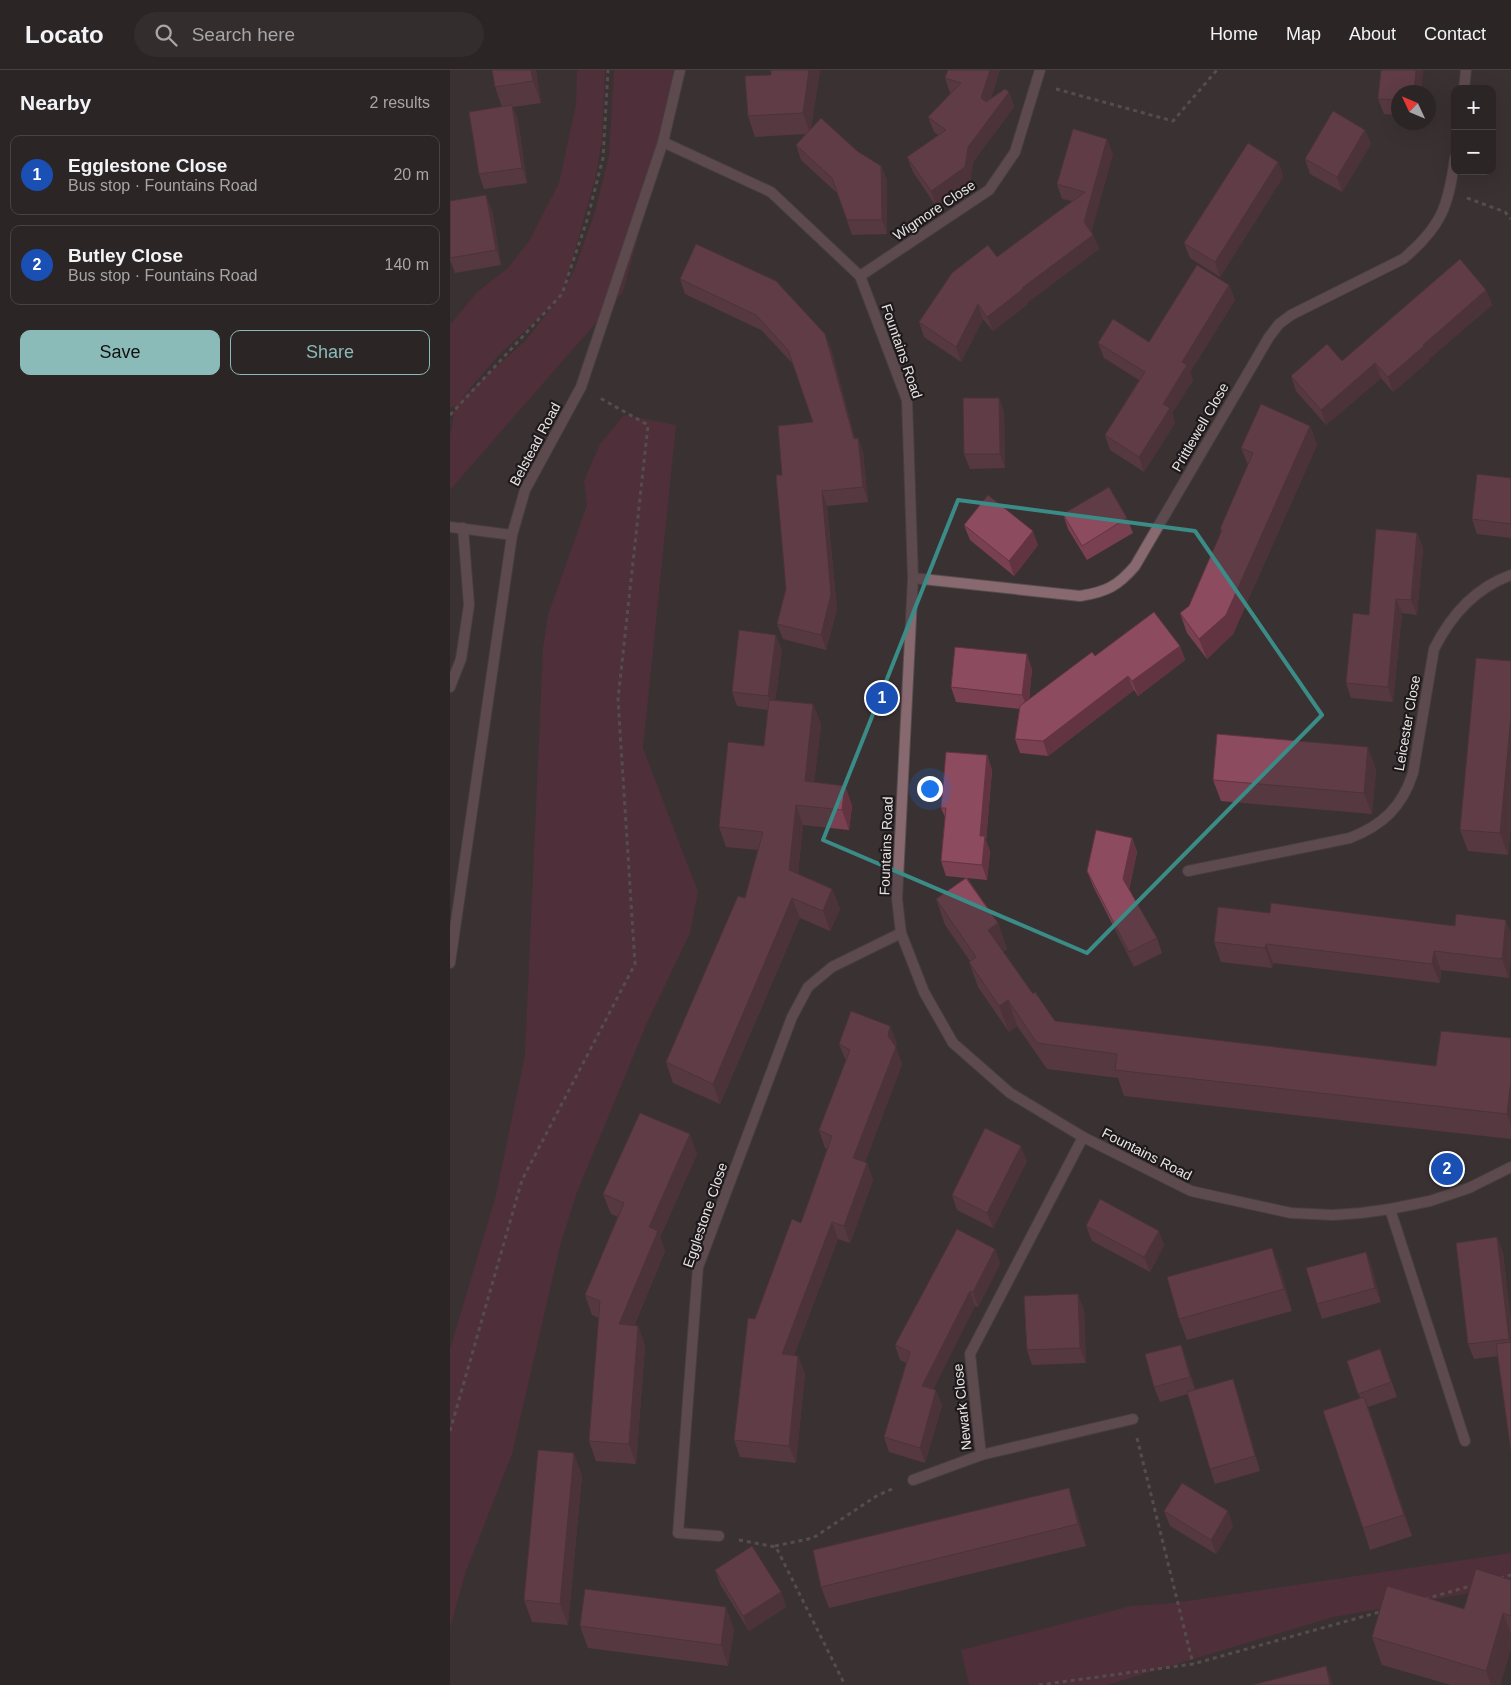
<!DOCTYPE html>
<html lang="en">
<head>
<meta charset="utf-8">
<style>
	body { margin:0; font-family:Arial,sans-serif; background:#342d2e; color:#f1f3f6 }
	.controls { position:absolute; right:15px; top:15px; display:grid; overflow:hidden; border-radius:10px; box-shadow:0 5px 20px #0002 }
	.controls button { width:45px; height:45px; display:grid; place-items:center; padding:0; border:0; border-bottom:1px solid #484243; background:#2c2526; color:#f1f3f6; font:25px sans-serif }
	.compass { position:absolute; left:941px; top:15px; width:45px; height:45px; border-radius:50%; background:#2c2526; box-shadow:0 5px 20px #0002; rotate:314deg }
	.you { position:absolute; left:479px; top:718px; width:18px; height:18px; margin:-12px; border:4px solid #fff; border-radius:50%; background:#1a73e8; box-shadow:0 0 0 8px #1a73e833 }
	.badge { display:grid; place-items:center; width:32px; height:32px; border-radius:50%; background:#8bbbb9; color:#fff; font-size:16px; font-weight:700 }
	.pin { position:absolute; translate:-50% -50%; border:2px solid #fff; box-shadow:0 1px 5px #0006 }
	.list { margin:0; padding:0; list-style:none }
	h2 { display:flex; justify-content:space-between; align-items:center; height:65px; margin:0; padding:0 20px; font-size:21px }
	h2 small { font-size:16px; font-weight:400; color:#a6a5a7 }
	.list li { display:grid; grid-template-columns:32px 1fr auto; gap:15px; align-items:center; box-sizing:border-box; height:80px; margin:0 10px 10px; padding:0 10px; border:1px solid #484243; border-radius:10px }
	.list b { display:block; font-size:19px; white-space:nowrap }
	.list p { margin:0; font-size:16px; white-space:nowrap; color:#a6a5a7 }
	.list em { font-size:16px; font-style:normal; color:#a6a5a7 }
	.actions { display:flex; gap:10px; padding:15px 20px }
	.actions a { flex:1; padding:11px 0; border:1px solid #8bbbb9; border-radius:10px; text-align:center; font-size:18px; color:#8bbbb9 }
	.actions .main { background:#8bbbb9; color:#111 }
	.icon { flex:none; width:28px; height:28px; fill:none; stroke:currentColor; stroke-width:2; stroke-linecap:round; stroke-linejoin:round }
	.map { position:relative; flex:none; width:1061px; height:1615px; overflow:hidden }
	header { display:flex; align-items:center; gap:30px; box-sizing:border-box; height:70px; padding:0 25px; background:#2c2526; border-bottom:1px solid #484243 }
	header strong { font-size:24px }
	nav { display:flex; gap:28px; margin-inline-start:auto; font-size:18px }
	.search { width:350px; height:45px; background:#342d2e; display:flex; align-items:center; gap:12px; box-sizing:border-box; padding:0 18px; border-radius:28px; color:#a6a5a7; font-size:19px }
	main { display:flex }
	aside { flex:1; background:#2c2526 }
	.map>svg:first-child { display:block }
	.green { fill:#682d40; fill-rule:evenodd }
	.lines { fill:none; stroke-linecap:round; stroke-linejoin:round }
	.service-casing { stroke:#564d4f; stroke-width:12 }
	.minor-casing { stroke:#564d4f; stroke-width:12 }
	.tertiary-casing { stroke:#564d4f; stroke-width:12 }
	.path { stroke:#766e70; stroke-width:3; stroke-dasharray:4 4; stroke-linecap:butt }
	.service { stroke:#886970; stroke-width:10 }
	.minor { stroke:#886970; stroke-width:10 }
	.tertiary { stroke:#886970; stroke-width:10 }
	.wall { fill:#784051 }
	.shaded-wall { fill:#623442 }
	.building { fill:#8c4b5e; stroke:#623442 }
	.marked { fill:none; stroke:#3b8c86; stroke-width:4; stroke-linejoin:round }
	.labels { text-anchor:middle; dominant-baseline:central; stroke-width:4.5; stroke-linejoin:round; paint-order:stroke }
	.street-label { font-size:14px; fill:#e9e3e5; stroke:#1e1a1b }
</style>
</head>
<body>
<header>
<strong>Locato</strong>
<div class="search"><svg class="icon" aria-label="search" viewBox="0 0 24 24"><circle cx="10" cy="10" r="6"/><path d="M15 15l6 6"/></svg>Search here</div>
<nav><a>Home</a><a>Map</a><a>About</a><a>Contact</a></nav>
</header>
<main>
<aside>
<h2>Nearby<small>2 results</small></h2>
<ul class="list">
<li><span class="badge" style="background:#1a4fb4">1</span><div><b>Egglestone Close</b><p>Bus stop · Fountains Road</p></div><em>20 m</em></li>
<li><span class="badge" style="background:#1a4fb4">2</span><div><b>Butley Close</b><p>Bus stop · Fountains Road</p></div><em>140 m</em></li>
</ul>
<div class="actions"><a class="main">Save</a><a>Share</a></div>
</aside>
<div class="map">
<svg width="1061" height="1615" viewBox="0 0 1061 1615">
	<rect width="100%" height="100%" fill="#3a3133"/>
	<!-- green -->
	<g class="green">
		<path d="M127,0H155L152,69L146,106L113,222L125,198L145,142L159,86L164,0H234L173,222L0,420V367L5,336L0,338V255L27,222L58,198L79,171L109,113L126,34ZM107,230L76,270L10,330L49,285Z"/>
		<path d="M174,345L226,355L193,678L248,822L240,863L197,953L126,1125L110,1176L62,1384L15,1504L0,1558V1279L46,1125L75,985L93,579L98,545L137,435L134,411L150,374Z"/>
		<path d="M1061,1483V1516L883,1547L657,1615H519L511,1580L681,1536L724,1533Z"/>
	</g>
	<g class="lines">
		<!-- service casing -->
		<g class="service-casing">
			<path id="service" d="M0,617L11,589L19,535L13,458"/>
		</g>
		<!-- minor casing -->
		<g class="minor-casing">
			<g id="minor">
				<path d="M1014,19L1016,0"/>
				<path d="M410,206L539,120L565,82L590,0"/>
				<path d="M463,508L630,526C656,522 668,516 685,496L819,267L829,254L841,245L953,189C992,156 998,137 1005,88"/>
				<path d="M738,801L900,768C933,755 952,737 963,703L984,579C1001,545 1025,518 1061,505"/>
				<path d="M633,1067L520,1284L531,1385L683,1349"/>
				<path d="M940,1139L1015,1371"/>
				<path d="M463,1410L531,1385"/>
				<path d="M269,1466L228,1463L248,1197L342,947L358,917L382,897L451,863"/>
			</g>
		</g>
		<!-- tertiary casing -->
		<g class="tertiary-casing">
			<g id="tertiary">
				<path d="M213,72L321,122L410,206L457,330L463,508L447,829L451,863L474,922L503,973L560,1023L633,1067L741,1121L841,1143L883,1145L911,1143L940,1139L980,1131L1019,1118L1061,1097"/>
				<path d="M0,457L62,465"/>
				<path d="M0,893L62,465L75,420L131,317L213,72L230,0"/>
			</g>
		</g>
		<!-- path -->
		<g class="path">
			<path d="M606,19L723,51L767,0"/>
			<path d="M1017,128L1055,142L1061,149"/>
			<path d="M0,345L112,224L137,150L153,88L158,0"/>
			<path d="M0,1361L72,1110L185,894L168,629L198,355L150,328"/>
			<path d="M687,1368L743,1594"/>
			<path d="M289,1470L326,1477L395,1615"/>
			<path d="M325,1476L363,1468L428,1425L445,1418"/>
			<path d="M1050,1508L1061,1505"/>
			<path d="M975,1529L1024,1515"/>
			<path d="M589,1615L743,1594L933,1541"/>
		</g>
		<!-- service -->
		<use href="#service" class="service"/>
		<!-- minor -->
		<use href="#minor" class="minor"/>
		<!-- tertiary -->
		<use href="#tertiary" class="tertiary"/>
	</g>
	<!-- wall -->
	<g class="wall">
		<path d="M42,0H86L91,33L63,37L68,50L77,113L34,119L29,104L52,37L45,17Z"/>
		<path d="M370,0L361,58L407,81L431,96L437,111V164L402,165L387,123L351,90L346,75L356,64L305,67L298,46L321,5Z"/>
		<path d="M498,0H550L541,28L559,22L564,37L523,92L520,112L486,136L463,102L457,87L488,65L484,62L478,47L501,23H500L495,8Z"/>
		<path d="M931,0H973L971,22H948V45L934,44L928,29Z"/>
		<path d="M915,60L921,74L892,122L860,104L855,89Z"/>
		<path d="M663,84L641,161L643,165L649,179L578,232V234L543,261L533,249L511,292L474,267L469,252L547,187L622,131L612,129L607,114Z"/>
		<path d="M828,92L833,107L770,207L740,188L734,173Z"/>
		<path d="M0,131L42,140L51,195L5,203L0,190Z"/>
		<path d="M230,209L381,279L405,369L408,368L413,383L418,432L377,436L387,539L376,580L333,569L327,554L336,519L332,405L363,352L343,294L311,260L235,224Z"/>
		<path d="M779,215L785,230L740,302L743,310L722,343L725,353L694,402L660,380L655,365L689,310L654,288L648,273L699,272Z"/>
		<path d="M1036,220L1042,235L979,289V291L943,322L931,308L876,355L846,321L841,306L892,291Z"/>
		<path d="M549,328L554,342L555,398L520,399L514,384Z"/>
		<path d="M860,356L867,375L783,564L757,589L737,563L730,543L739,536L771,463L770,459L798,395L791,378Z"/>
		<path d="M1061,408V468L1027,464L1022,449Z"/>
		<path d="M613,444L677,448L683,463L637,490L618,459Z"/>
		<path d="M514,455L588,475L564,506L520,470Z"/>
		<path d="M967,463L973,478L967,545L952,543L943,632L901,628L896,613L919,545Z"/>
		<path d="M730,576L735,590L688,626L684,620L598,686L570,683L565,669L570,639L506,632L501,617L582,599L579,630L645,586Z"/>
		<path d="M332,580L325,630L363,634L371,655L364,712L395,716L402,736L399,760L353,755L348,804L382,819L390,839L380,861L350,848L270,1034L223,1013L216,992L295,828L308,780L276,777L269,757L314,676L318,640L287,636L282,622Z"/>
		<path d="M1061,591V754L1058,785L1018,781L1010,760Z"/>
		<path d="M537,685L542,700L536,771L540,781L537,810L517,808L548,853L557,879L553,882L583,924L605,951L986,996L1061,968V1069L674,1026L668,1008L597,999L567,956L559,962L528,917L519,892L520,891L495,855L486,829L516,808L496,806L491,791L495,747L491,738Z"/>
		<path d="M926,699L922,744L771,731L763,710Z"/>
		<path d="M682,768L687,782L679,820L707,868L712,883L684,897L643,816L637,801Z"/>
		<path d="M820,843L1005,856L1056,850L1059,908L991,900L990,913L823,893L822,898L771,892L764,872Z"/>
		<path d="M447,973L445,977L452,994L415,1092L417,1093L423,1110L400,1173L388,1169L344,1285L355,1303L346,1393L290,1387L284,1370L305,1249L351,1153L378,1079L375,1078L369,1060L396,991L389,974Z"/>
		<path d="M247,1084L210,1167L215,1181L184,1256H188L195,1276L186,1394L146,1391L139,1371L149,1248L142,1245L135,1225L168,1147L161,1144L153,1124Z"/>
		<path d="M577,1091L543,1158L507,1140L502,1125Z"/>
		<path d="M636,1156L714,1175L700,1202L642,1171Z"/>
		<path d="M545,1179L550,1194L528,1237L525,1236L483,1319L492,1335L475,1393L439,1382L434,1367L456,1293L450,1290L445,1275Z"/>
		<path d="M916,1182L921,1196L931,1232L872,1249L867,1234Z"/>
		<path d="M1053,1182L1061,1253V1381L1048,1286L1024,1289L1018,1274Z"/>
		<path d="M830,1199L842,1241L737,1270L729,1249Z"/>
		<path d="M634,1239L636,1293L582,1295L577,1280Z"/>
		<path d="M731,1275L736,1290L745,1319L788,1324L810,1401L765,1414L760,1399L738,1324L710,1332L704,1317Z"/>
		<path d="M930,1279L947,1327L918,1337L962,1466L920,1480L913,1458L910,1328L897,1291Z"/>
		<path d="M132,1405L118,1555L82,1552L74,1530Z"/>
		<path d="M626,1440L636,1476L379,1538L371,1517Z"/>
		<path d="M714,1441L783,1456L766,1484L720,1456Z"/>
		<path d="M265,1500L331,1522L336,1537L299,1561L270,1514Z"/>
		<path d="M1061,1510V1578L1050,1615H1001L932,1595L922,1567L1014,1539Z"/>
		<path d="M130,1556L284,1559L278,1596L138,1578Z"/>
	</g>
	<!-- shaded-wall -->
	<g class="shaded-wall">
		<path d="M81,0H86L91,33L83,11Z"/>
		<path d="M359,0H370L360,63L353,43Z"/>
		<path d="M540,0H550L536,43L531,28Z"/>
		<path d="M966,0H973L971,22H964Z"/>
		<path d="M559,22L564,37L523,92L520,112L486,136L481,121L518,77Z"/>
		<path d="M62,35L68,50L77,113L72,98Z"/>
		<path d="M915,60L921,74L892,122L887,107Z"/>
		<path d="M657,69L663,84L640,167L634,152Z"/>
		<path d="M828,92L833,107L770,207L765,192Z"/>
		<path d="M431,96L437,111V164L432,150Z"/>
		<path d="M36,125L42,140L51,195L46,180Z"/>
		<path d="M643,165L649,179L578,232V234L543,261L537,247L572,218Z"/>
		<path d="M779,215L785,230L740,302L743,310L722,343L725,353L694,402L689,387L732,292Z"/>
		<path d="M1036,220L1042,235L979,289V291L943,322L938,307L973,275Z"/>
		<path d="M528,234L533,249L511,292L506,277Z"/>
		<path d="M375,264L381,279L409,384L404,369Z"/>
		<path d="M925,293L931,308L876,355L871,340Z"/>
		<path d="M549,328L554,342L555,398L550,384Z"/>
		<path d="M860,356L867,375L783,564L757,589L749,569Z"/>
		<path d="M408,368L413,383L418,432L413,417Z"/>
		<path d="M372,421L377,436L387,539L376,580L371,565Z"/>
		<path d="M583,461L588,475L564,506L559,491Z"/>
		<path d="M967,463L973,478L967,545L961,530Z"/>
		<path d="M946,529L952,543L943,632L938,617Z"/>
		<path d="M326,565L332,580L324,640L318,626Z"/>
		<path d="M730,576L735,590L688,626L682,611Z"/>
		<path d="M577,584L582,599L578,639L572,625Z"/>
		<path d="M678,606L684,620L598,686L593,671Z"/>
		<path d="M363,634L371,655L362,731L355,711Z"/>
		<path d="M1061,647V754L1058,785L1050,763Z"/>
		<path d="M918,677L926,699L922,744L914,723Z"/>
		<path d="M537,685L542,700L536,771L540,781L537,810L532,795L530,766Z"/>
		<path d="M395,716L402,736L399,760L392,740Z"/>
		<path d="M346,735L353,755L346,820L339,800Z"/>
		<path d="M682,768L687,782L678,824L673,809Z"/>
		<path d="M382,819L390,839L380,861L373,841Z"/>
		<path d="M342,828L350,848L270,1034L263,1014Z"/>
		<path d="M1056,850L1061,863V889L1059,908L1052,889Z"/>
		<path d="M548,853L557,879L547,886L538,860Z"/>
		<path d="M816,874L823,893L822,898L815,878Z"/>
		<path d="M984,881L991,900L990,913L982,894Z"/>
		<path d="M558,930L567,956L559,962L549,936Z"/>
		<path d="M440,956L447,973L445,979L446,977L452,994L410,1105L403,1088Z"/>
		<path d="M1061,1011V1055L1057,1044Z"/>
		<path d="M240,1064L247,1084L210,1167L215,1181L176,1274L169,1254L199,1157Z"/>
		<path d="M571,1076L577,1091L543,1158L537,1143Z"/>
		<path d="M417,1093L423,1110L400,1173L394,1156Z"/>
		<path d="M382,1152L388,1169L338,1301L332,1284Z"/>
		<path d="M709,1161L714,1175L700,1202L694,1187Z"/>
		<path d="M1047,1167L1053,1182L1061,1253V1274L1059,1269Z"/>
		<path d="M822,1178L830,1199L842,1241L834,1219Z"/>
		<path d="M545,1179L550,1194L528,1237L523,1222Z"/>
		<path d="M916,1182L921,1196L931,1232L925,1218Z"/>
		<path d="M520,1221L525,1236L477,1331L472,1316Z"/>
		<path d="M628,1224L634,1239L636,1293L630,1278Z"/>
		<path d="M188,1256L195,1276L186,1394L179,1374Z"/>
		<path d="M731,1275L736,1290L745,1322L740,1307Z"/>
		<path d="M348,1286L355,1303L346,1393L339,1376Z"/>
		<path d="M783,1309L788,1324L810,1401L805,1386Z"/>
		<path d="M486,1320L492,1335L475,1393L470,1378Z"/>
		<path d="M914,1327L922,1348L962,1466L954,1445Z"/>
		<path d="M124,1383L132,1405L118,1555L110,1534Z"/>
		<path d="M619,1418L626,1440L636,1476L628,1454Z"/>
		<path d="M778,1441L783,1456L766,1484L761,1470Z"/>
		<path d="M331,1522L336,1537L299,1561L293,1546Z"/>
		<path d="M276,1537L284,1559L278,1596L271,1575Z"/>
		<path d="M1053,1543L1061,1565V1578L1050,1615H1041L1036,1601Z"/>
		<path d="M876,1596L883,1615H880Z"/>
	</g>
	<!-- building -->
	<g class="building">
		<path d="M42,0H81L83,11L45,17Z"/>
		<path d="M321,0H359L353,43L298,46L295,6L321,5Z"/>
		<path d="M498,0H540L531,28L536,32L555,19L559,22L518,77L515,97L481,121L457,87L496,60L478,47L511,13L495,8Z"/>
		<path d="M931,0H966L964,22H948V30L928,29Z"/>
		<path d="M62,35L72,98L29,104L19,42Z"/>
		<path d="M883,41L915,60L887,107L855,89Z"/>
		<path d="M371,48L407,81L431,96L432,150H397L382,108L346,75Z"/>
		<path d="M623,59L657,69L634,152L643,165L572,218L573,219L537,247L528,234L506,277L469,252L502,203L538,175L547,187L635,122L607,114Z"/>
		<path d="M798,73L828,92L765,192L734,173Z"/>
		<path d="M36,125L46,180L0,188V131Z"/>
		<path d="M246,174L326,211L375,264L404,369L408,368L413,417L372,421L381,524L371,565L327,554L336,519L326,405H332L328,356L363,352L338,280L306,245L230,209Z"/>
		<path d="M1010,189L1036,220L973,275L974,276L938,307L925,293L871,340L841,306L877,274L892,291Z"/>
		<path d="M747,195L779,215L732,292L737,295L713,334L720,338L689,387L655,365L695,302L648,273L663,249L699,272Z"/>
		<path d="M513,328H549L550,384H514Z"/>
		<path d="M811,334L860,356L776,545L749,569L730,543L739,536L772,460L770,459L803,383L791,378Z"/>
		<path d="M1027,404L1061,408V454L1022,449Z"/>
		<path d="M659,417L677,448L632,476L613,444Z"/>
		<path d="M538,425L583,461L559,491L514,455Z"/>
		<path d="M926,459L967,463L961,530L946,529L938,617L896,613L903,543L919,545Z"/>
		<path d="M704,542L730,576L682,611L678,606L593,671L565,669L570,636L642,582L645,586Z"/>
		<path d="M289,560L326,565L318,626L282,622Z"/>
		<path d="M505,577L577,584L572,625L501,617Z"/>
		<path d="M1026,588L1061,591V647L1050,763L1010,760Z"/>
		<path d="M319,630L363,634L355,711L395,716L392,740L346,735L339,800L382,819L373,841L342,828L263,1014L216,992L288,826L295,828L313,762L269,757L278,672L314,676Z"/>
		<path d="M767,664L918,677L914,723L763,710Z"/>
		<path d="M496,682L537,685L530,766H535L532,795L491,791L496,738H491Z"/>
		<path d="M646,760L682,768L673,809L707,868L679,882L637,801Z"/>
		<path d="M516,808L548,853L538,860L583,924L585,922L605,951L986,996L991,961L1061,968V1011L1057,1044L665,1000L667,984L587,973L558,930L549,936L519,892L526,887L486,829Z"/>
		<path d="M821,833L1005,856L1006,844L1056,850L1052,889L984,881L982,894L816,874L815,878L764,872L768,837L820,843Z"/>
		<path d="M401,941L440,956L438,966L446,977L403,1088L417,1093L394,1156L382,1152L332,1284L348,1286L339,1376L284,1370L298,1248L305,1249L342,1149L351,1153L382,1066L369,1060L400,980L389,974Z"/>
		<path d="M190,1043L240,1064L199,1157L208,1161L169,1254L188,1256L179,1374L139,1371L150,1231L135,1225L174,1133L153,1124Z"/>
		<path d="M535,1058L571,1076L537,1143L502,1125Z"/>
		<path d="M650,1129L709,1161L694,1187L636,1156Z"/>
		<path d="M507,1159L545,1179L523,1222L520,1221L472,1316L486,1320L470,1378L434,1367L460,1282L445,1275Z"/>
		<path d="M1047,1167L1059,1269L1018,1274L1006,1173Z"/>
		<path d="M822,1178L834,1219L729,1249L717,1207Z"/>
		<path d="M916,1182L925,1218L867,1234L856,1198Z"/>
		<path d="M628,1224L630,1278L577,1280L574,1226Z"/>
		<path d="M1061,1272V1381L1046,1274Z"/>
		<path d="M731,1275L740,1307L704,1317L695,1284Z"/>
		<path d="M930,1279L941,1312L908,1324L897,1291Z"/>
		<path d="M783,1309L805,1386L760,1399L737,1322Z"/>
		<path d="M914,1327L954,1445L913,1458L873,1341Z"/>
		<path d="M88,1380L124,1383L110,1534L74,1530Z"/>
		<path d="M732,1413L778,1441L761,1470L714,1441Z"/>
		<path d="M619,1418L628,1454L371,1517L363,1480Z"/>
		<path d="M302,1476L331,1522L293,1546L265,1500Z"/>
		<path d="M1026,1499L1061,1510V1546L1053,1543L1036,1601L922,1567L937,1516L1014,1539Z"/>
		<path d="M135,1519L276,1537L271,1575L130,1556Z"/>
		<path d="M876,1596L880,1615H802Z"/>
	</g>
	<!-- marked area -->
	<path d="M0 0H1061V1615H0ZM508,430L745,461L872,645L637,883L373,770Z" fill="#3a3133" fill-opacity=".55" fill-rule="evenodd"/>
	<path class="marked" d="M508,430L745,461L872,645L637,883L373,770Z"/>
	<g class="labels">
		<!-- street labels -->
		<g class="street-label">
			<text transform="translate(484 140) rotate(-34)">Wigmore Close</text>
			<text transform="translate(452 281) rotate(71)">Fountains Road</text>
			<text transform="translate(750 357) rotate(-60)">Prittlewell Close</text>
			<text transform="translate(85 374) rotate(-62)">Belstead Road</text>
			<text transform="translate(957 653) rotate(-80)">Leicester Close</text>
			<text transform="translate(436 776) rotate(-88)">Fountains Road</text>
			<text transform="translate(697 1084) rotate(27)">Fountains Road</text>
			<text transform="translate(255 1145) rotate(-71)">Egglestone Close</text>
			<text transform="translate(512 1337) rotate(-96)">Newark Close</text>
		</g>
	</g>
</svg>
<div class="controls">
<button>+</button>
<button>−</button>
</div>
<svg class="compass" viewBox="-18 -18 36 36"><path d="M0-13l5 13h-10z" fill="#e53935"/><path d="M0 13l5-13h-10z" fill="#a6a5a7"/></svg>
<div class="you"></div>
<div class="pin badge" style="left:432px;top:628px;background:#1a4fb4">1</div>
<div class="pin badge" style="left:997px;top:1099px;background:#1a4fb4">2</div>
</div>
</main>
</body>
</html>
